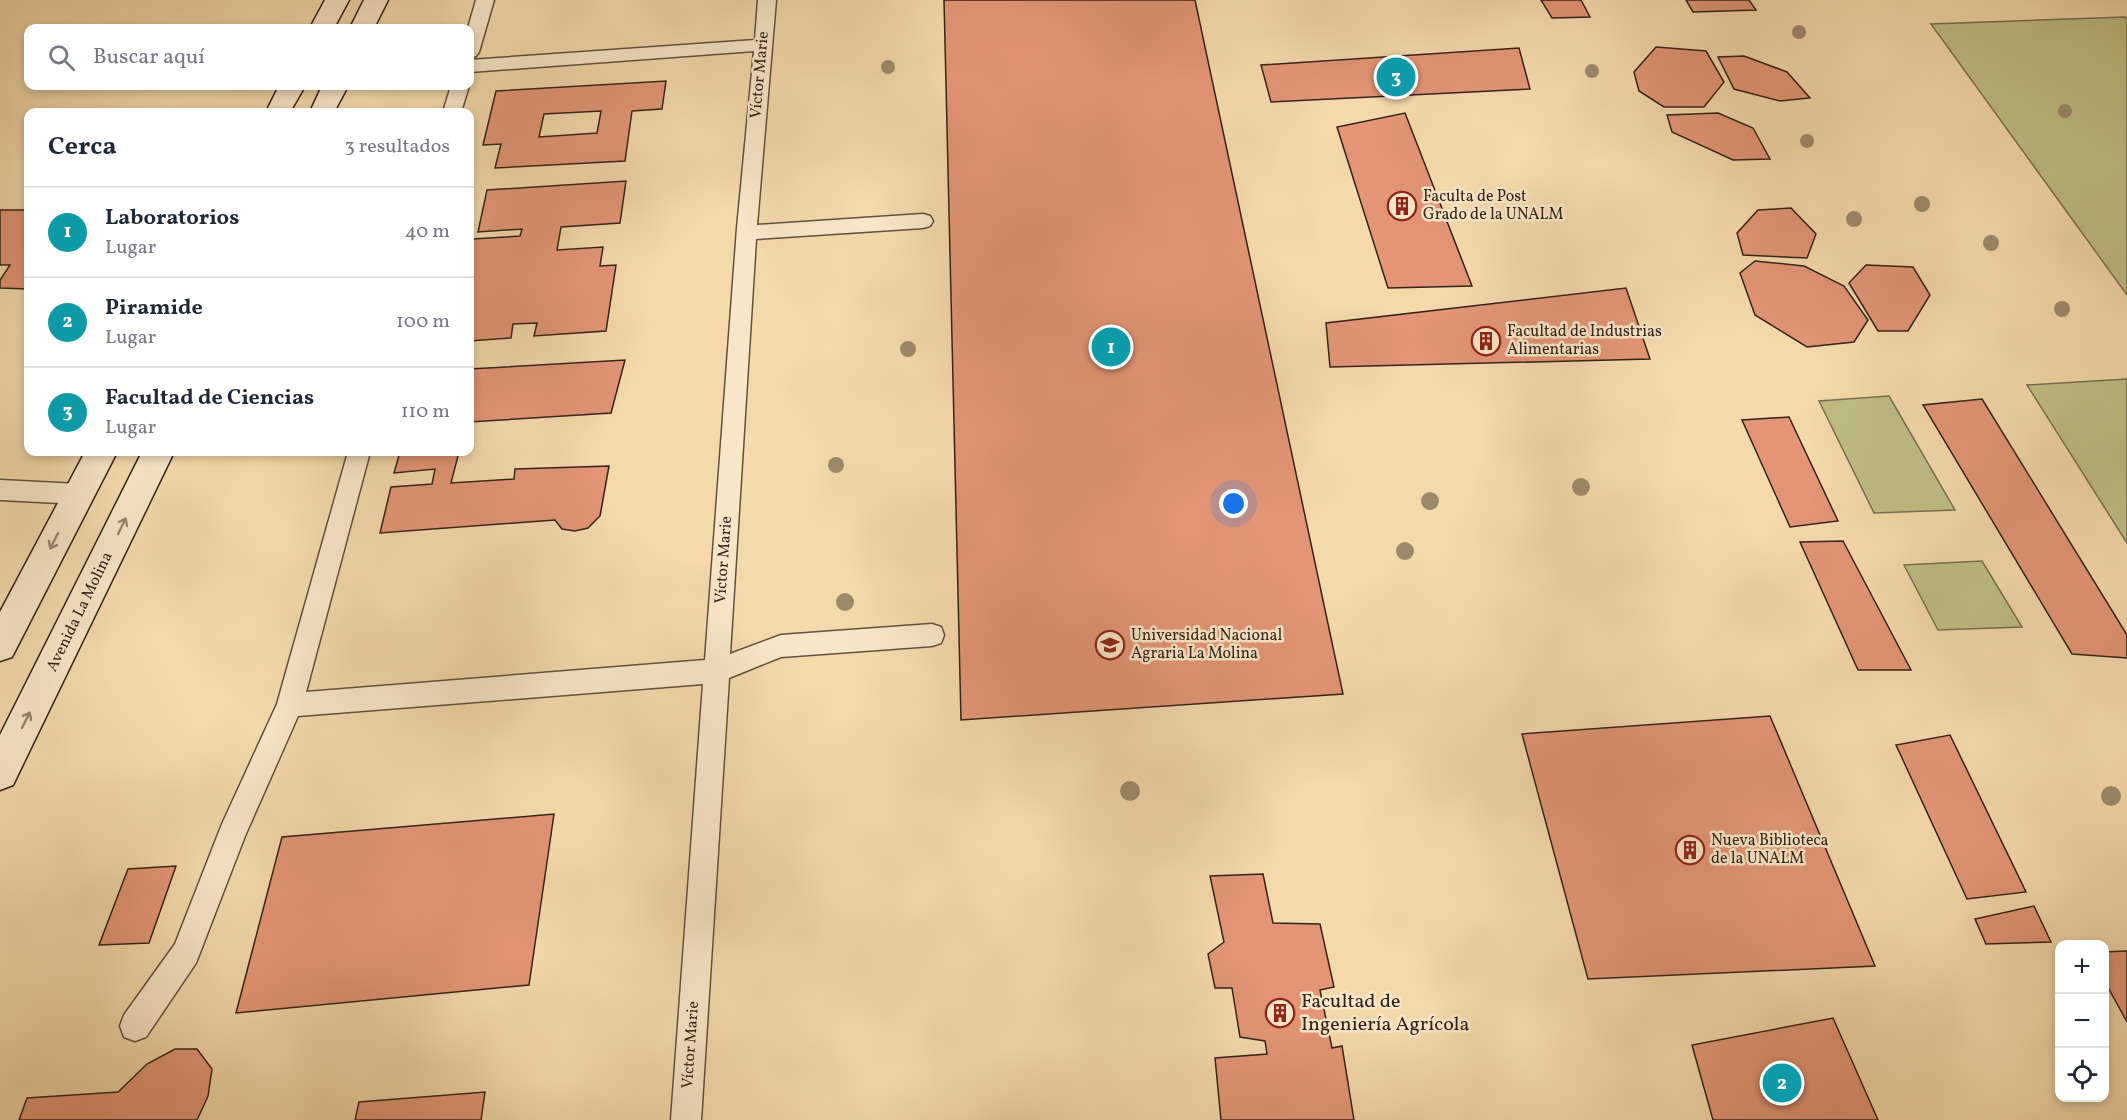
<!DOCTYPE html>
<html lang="es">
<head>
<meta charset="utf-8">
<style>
	body { margin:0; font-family:Vollkorn,serif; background:#f2f2f3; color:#1f2937 }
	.controls { position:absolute; right:18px; bottom:18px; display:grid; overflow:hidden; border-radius:12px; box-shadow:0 3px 9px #0003 }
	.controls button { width:54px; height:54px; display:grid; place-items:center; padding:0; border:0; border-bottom:2px solid #e0e1e3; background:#fff; color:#1f2937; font:30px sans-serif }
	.you { position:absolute; left:1234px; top:504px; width:21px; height:21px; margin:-15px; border:4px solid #fff; border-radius:50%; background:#1a73e8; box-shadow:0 0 0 9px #1a73e833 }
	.badge { display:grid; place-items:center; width:39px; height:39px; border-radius:50%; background:#8f2418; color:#fff; font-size:20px; font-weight:700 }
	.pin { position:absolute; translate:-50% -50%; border:3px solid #fff; box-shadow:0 2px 6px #0006 }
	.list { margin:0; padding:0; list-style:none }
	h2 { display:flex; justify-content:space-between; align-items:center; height:78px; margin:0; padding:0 24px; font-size:26px }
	h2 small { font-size:20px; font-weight:400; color:#747a83 }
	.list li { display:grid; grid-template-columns:39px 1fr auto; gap:18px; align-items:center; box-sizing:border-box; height:90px; padding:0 24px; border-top:2px solid #e0e1e3 }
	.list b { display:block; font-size:22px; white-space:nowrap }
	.list p { margin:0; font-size:20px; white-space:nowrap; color:#747a83 }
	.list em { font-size:20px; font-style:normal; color:#747a83 }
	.icon { flex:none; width:33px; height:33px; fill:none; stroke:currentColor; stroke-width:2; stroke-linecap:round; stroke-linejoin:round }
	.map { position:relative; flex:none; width:2127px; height:1120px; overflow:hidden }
	.search { position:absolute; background:#fff; box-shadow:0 3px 9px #0003; left:24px; top:24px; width:450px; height:66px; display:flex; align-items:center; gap:15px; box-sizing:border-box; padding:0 21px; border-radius:12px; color:#747a83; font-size:22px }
	.panel { position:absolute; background:#fff; box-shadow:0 3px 9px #0003; left:24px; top:108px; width:450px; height:348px; border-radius:12px }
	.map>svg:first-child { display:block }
	.green { fill:#bfbe86; stroke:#797050; stroke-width:1.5 }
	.building { fill:#e39575; stroke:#332319; stroke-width:1.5; fill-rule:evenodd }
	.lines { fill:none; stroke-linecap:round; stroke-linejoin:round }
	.service-casing { stroke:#63503e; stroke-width:3 }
	.secondary-casing { stroke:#332319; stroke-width:3 }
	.service { fill:#f8e6c8; fill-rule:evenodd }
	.secondary { fill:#f8e6c8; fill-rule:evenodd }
	.tree { fill:#9d8a6a }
	.oneway { stroke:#968470 }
	.labels { text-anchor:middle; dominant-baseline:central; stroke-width:5; stroke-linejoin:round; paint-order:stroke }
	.street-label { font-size:16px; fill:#332319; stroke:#f8e6c8 }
	.poi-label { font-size:16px; fill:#332319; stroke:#f8e6c8; text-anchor:start }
	.near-poi-label { font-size:20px; fill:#332319; stroke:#f8e6c8; text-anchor:start }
</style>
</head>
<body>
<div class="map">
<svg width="2127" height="1120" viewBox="0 0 2127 1120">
	<rect width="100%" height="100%" fill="#f4d9ab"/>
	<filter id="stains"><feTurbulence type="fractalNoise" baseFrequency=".00333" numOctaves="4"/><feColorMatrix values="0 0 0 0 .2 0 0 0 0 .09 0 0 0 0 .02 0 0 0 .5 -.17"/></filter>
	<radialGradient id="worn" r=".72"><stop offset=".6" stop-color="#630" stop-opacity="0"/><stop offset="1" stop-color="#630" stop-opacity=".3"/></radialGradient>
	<!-- green -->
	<g class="green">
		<path d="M2125,17L2127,19V295L1931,24Z"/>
		<path d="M2127,379V543L2027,385Z"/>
		<path d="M1889,396L1955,510L1874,513L1819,401Z"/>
		<path d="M1982,561L2022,627L1938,630L1904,565Z"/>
	</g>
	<!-- building -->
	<g class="building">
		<path d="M944,0H1195L1343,694L961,720Z"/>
		<path d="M1541,0H1581L1590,17L1552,18Z"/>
		<path d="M1686,0H1749L1756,10L1693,12Z"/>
		<path d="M1656,47L1706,51L1724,82L1704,107H1664L1639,91L1634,72Z"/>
		<path d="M1519,48L1530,89L1271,102L1261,65Z"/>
		<path d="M1744,56L1787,72L1810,98L1780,101L1734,89L1718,57Z"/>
		<path d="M666,81L662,109L632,111L625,161L495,168L501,144L483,145L496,91ZM601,111L597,133L539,137L544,114Z"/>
		<path d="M1405,113L1472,286L1388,288L1337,127Z"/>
		<path d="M1718,113L1753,128L1770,159L1733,160L1672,132L1667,115Z"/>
		<path d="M626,181L620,223L561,227L557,250L603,247L600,266L616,265L606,331L534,336L537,323L513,324L511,338L470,341V253L473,239L520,236L522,229L478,232L487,190Z"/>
		<path d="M1791,208L1816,234L1807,258L1743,255L1737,233L1758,210Z"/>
		<path d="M0,210H28V289L0,288V280L10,265H0Z"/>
		<path d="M1755,261L1804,266L1844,286L1868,320L1854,342L1807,347L1755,315L1740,273Z"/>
		<path d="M1866,265L1913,267L1930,295L1908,331H1878L1849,283Z"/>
		<path d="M1626,288L1650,359L1330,367L1326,323Z"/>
		<path d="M625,360L611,413L470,422V369Z"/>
		<path d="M1982,399L2127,635V658L2072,654L1923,405Z"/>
		<path d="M1789,417L1838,521L1790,527L1742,420Z"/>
		<path d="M400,452H459L451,483L514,479L515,469L609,466L600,516L588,528L575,531L562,529L555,520L380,533L391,487L432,484L435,469L394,473Z"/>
		<path d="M1843,541L1911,670H1858L1800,542Z"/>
		<path d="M1770,716L1875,966L1588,979L1522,734Z"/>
		<path d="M1950,735L2026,892L1967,899L1896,745Z"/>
		<path d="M554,814L529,985L236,1013L282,837Z"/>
		<path d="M176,866L149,943L99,945L128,869Z"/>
		<path d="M1263,874L1273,923L1320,924L1334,987L1320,990L1332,1048L1342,1046L1354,1120H1221L1215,1058L1267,1054L1265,1041L1240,1037L1232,988H1215L1208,954L1224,942L1210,876Z"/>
		<path d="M2034,906L2051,942L1986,944L1975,919Z"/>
		<path d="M2127,951V1022L2104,980V952Z"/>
		<path d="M1833,1018L1878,1120H1713L1692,1045Z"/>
		<path d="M175,1049H197L212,1069L208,1096L197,1120H19L27,1098L118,1092L147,1064Z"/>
		<path d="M485,1092L481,1120H355L359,1102Z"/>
	</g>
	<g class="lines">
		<!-- service casing -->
		<g class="service-casing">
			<g id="service">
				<path d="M476,0H494L479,52L476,56L470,58L468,28Z"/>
				<path d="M758,0H776L757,225L923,214L930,216L933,221L930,226L923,228L756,239L730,654L781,635L932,624L941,627L944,635L941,643L932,646L781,657L729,678L701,1120H671L703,684L298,716L245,836L196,963L146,1037L135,1041L124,1037L120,1026L124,1015L175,944L222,824L277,704L348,452H370L306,692L705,660L737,228L754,51L470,72V60L755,40Z"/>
				<path d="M451,86H469L461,112H443Z"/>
				<path d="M0,480L79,484L87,487L91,494L87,501L79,504L0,500Z"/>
			</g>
		</g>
		<!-- secondary casing -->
		<g class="secondary-casing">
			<g id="secondary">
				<path d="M325,0H349L334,28H310Z"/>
				<path d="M364,0H388L374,28H350Z"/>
				<path d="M279,86H305L290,112H266Z"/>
				<path d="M322,86H348L334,112H310Z"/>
				<path d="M85,452H117L12,657L0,661V612Z"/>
				<path d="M142,452H174L13,785L0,790V735Z"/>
			</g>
		</g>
		<!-- service -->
		<use href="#service" class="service"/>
		<!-- secondary -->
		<use href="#secondary" class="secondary"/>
	</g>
	<!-- trees -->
	<g class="tree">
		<circle cx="1799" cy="32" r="7"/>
		<circle cx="888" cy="67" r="7"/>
		<circle cx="1592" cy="71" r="7"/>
		<circle cx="2065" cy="111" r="7"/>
		<circle cx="1807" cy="141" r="7"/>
		<circle cx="1922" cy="204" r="8"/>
		<circle cx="1854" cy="219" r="8"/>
		<circle cx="1991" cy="243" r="8"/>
		<circle cx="2062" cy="309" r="8"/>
		<circle cx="908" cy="349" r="8"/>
		<circle cx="836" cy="465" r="8"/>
		<circle cx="1581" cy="487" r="9"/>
		<circle cx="1430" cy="501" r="9"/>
		<circle cx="1405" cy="551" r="9"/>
		<circle cx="845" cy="602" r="9"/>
		<circle cx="1130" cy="791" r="10"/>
		<circle cx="2111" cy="796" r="10"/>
	</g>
	<!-- one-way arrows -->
	<defs><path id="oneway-shaft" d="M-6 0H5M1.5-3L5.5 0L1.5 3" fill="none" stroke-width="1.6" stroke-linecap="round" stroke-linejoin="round" transform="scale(1.5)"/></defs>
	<g class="oneway">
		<use href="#oneway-shaft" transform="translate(122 526) rotate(-64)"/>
		<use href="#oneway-shaft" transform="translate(54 541) rotate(117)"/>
		<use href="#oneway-shaft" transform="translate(26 720) rotate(-63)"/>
	</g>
	<!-- icons -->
	<defs>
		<g id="building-ring" transform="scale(1.5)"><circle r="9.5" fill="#f8e6c8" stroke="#8f2418" stroke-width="1.5"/><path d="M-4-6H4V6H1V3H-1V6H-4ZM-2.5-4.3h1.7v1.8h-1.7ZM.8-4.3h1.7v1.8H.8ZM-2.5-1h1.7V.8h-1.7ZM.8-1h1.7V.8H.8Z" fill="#8f2418"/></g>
		<g id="university-ring" transform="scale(1.5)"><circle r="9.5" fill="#f8e6c8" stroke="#8f2418" stroke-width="1.5"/><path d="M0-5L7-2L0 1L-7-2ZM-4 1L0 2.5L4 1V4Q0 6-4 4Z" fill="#8f2418"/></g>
	</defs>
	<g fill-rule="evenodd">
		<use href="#building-ring" x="1402" y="206"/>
		<use href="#building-ring" x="1486" y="341"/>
		<use href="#university-ring" x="1110" y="645"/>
		<use href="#building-ring" x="1690" y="850"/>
		<use href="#building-ring" x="1280" y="1013"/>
	</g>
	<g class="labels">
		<!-- street labels -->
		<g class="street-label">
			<text transform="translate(760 75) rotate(-85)">Víctor Marie</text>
			<text transform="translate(724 560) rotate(-86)">Víctor Marie</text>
			<text transform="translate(80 612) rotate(-64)">Avenida La Molina</text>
			<text transform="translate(691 1045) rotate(-86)">Víctor Marie</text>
		</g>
		<!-- poi labels -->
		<g class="poi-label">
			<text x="1423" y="197">Faculta de Post<tspan x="1423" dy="18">Grado de la UNALM</tspan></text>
			<text x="1507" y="332">Facultad de Industrias<tspan x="1507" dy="18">Alimentarias</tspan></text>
			<text x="1131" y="636">Universidad Nacional<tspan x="1131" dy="18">Agraria La Molina</tspan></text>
			<text x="1711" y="841">Nueva Biblioteca<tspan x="1711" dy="18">de la UNALM</tspan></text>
		</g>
		<!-- near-poi labels -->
		<g class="near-poi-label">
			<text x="1301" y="1002">Facultad de<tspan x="1301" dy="23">Ingeniería Agrícola</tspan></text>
		</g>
	</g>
	<rect width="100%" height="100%" filter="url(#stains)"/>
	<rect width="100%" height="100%" fill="url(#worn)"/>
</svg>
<div class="controls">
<button>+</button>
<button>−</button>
<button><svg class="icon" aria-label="locate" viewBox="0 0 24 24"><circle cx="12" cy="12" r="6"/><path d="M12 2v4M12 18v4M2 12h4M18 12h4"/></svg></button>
</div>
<div class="you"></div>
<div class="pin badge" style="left:1111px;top:347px;background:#0f9aa8">1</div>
<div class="pin badge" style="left:1782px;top:1083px;background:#0f9aa8">2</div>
<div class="pin badge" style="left:1396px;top:77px;background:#0f9aa8">3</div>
<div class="search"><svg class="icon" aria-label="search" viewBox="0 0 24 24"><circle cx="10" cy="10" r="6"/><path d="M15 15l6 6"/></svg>Buscar aquí</div>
<section class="panel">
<h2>Cerca<small>3 resultados</small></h2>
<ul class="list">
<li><span class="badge" style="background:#0f9aa8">1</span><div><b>Laboratorios</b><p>Lugar</p></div><em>40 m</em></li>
<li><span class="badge" style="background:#0f9aa8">2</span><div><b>Piramide</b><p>Lugar</p></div><em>100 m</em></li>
<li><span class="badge" style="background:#0f9aa8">3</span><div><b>Facultad de Ciencias</b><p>Lugar</p></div><em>110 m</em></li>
</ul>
</section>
</div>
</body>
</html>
